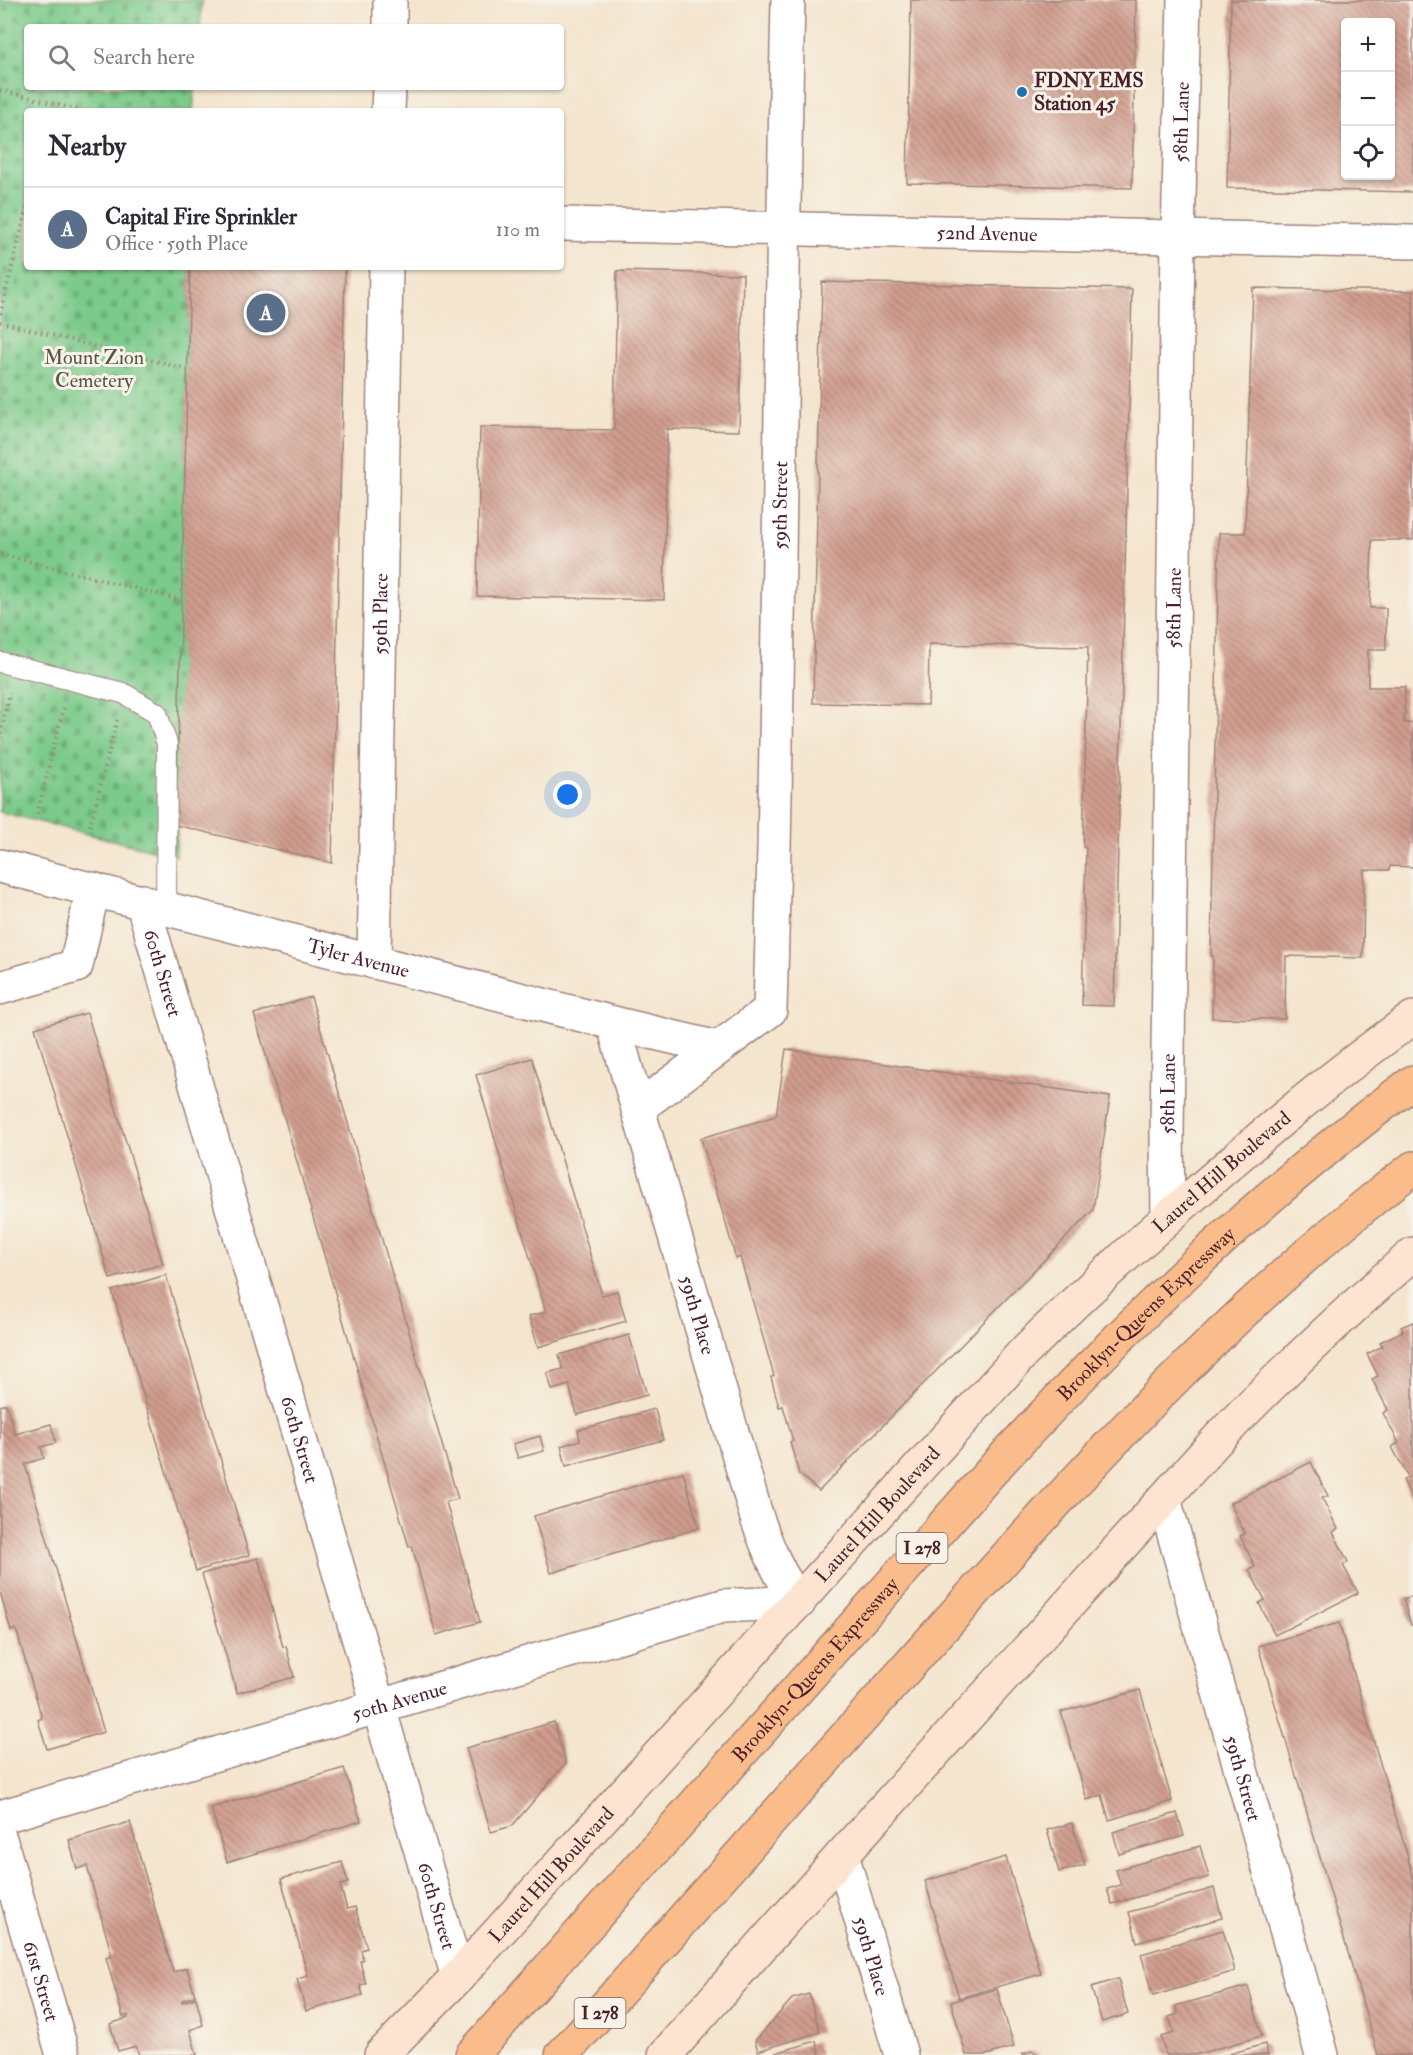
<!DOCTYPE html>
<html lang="en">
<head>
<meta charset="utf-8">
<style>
	body { margin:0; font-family:"IM FELL Double Pica",serif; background:#f7f7f7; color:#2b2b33 }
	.controls { position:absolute; right:18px; top:18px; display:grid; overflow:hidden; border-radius:6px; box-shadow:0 2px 4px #0004 }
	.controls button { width:54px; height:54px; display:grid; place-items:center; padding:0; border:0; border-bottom:2px solid #e1e1e2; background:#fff; color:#2b2b33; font:30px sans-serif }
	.you { position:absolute; left:568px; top:795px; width:21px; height:21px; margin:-15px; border:4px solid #fff; border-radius:50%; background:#1a73e8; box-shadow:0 0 0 9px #1a73e833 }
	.badge { display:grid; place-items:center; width:39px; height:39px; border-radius:50%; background:#d93025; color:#fff; font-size:20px; font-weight:700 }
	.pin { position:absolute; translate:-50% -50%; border:3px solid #fff; box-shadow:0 2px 6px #0006 }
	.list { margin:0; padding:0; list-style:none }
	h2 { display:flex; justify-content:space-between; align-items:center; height:78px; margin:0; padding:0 24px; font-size:26px }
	h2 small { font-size:20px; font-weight:400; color:#7c7c81 }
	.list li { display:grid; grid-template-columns:39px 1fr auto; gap:18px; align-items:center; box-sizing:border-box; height:84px; padding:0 24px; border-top:2px solid #e1e1e2 }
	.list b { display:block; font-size:22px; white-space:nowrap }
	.list p { margin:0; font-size:20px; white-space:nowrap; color:#7c7c81 }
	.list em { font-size:20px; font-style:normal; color:#7c7c81 }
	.icon { flex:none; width:33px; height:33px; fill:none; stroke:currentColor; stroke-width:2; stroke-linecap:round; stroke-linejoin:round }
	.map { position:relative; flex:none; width:1413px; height:2055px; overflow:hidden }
	.search { position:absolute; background:#fff; box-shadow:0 2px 4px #0004; left:24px; top:24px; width:540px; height:66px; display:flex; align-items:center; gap:15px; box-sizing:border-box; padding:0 21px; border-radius:6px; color:#7c7c81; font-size:22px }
	.panel { position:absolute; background:#fff; box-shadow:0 2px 4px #0004; left:24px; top:108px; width:540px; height:162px; border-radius:6px }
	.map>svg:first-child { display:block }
	.cemetery { fill:url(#cemetery-stones); stroke:#63755b; stroke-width:1.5 }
	.building { fill:url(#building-back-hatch); fill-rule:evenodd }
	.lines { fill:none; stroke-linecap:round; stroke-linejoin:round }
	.service-casing { stroke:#9f827c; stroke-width:22 }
	.minor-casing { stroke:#9f827c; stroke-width:36 }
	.secondary-casing { stroke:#9f827c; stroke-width:36 }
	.motorway-casing { stroke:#9f827c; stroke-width:36 }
	.path { stroke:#9f827c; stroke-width:4; stroke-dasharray:1.5 4.5; stroke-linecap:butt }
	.service { stroke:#fff; stroke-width:20 }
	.minor { stroke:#fff; stroke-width:33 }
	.secondary { stroke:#fde4d0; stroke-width:33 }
	.motorway { stroke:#f9bc8a; stroke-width:33 }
	.poi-dot { fill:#1f6fb2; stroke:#f7f3e8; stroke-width:2 }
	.labels { text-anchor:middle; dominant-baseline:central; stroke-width:6; stroke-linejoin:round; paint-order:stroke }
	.shield { fill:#f7f3e8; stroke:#7e5f64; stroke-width:1.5 }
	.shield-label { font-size:18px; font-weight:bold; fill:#4a1f2b }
	.poi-label { font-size:20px; font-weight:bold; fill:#4a1f2b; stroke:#f7f3e8; text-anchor:start }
	.street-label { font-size:20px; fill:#4a1f2b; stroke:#f7f3e8 }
	.park-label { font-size:20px; fill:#595348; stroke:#f7f3e8 }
</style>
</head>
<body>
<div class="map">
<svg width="1413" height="2055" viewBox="0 0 1413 2055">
	<defs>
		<pattern id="cemetery-stones" width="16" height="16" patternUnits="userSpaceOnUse" patternTransform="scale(1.5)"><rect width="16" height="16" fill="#7ccb8b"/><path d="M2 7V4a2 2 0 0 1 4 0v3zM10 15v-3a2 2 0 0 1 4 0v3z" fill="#6dae78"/></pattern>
		<pattern id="building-back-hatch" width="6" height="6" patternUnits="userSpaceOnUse" patternTransform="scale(1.5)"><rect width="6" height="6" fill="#d09d8e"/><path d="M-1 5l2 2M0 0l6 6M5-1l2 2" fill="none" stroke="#ab7f74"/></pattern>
	</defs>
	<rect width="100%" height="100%" fill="#f7f3e8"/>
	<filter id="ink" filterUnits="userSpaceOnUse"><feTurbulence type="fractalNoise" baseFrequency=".0167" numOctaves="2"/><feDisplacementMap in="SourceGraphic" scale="12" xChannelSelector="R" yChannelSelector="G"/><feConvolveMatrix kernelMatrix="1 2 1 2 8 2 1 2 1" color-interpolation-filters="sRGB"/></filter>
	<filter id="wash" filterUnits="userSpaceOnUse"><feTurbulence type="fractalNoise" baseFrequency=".008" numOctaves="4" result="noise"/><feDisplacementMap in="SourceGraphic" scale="24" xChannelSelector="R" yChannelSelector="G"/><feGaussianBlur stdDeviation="1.35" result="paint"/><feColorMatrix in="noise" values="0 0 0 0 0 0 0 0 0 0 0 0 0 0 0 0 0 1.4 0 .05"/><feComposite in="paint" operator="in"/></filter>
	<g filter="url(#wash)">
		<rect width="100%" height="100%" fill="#f4e5ce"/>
		<!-- cemetery -->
		<path class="cemetery" d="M0,0H202L200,27H27V87H195L193,111H27V267H190L176,856L0,812Z"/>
		<g id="blocks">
			<!-- building -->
			<g class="building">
				<path d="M911,0H1136L1132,188L907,183Z"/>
				<path d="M1231,0H1413V192L1227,188ZM1346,22H1390V176H1346Z"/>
				<path d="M190,267H345L332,863L176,825Z"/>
				<path d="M617,271L743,274L739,431L667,429L664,600L477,596L480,427L614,430Z"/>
				<path d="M822,282L1132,289L1114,1006L1082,1005L1086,848L1083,847L1088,647L929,644L928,705L813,703Z"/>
				<path d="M1253,288L1413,291V540H1372L1370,608H1386V650H1368V687H1405L1404,723H1413V867L1390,866L1389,870H1364L1363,958L1286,956L1285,1019L1212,1018L1213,956H1211L1219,533H1245Z"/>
				<path d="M311,997L458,1499L446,1502L480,1622L436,1635L412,1546L409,1547L254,1014Z"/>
				<path d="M87,1013L163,1264L110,1279L35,1028Z"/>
				<path d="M786,1049L1110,1097L1093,1210L819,1491L799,1474L790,1442L793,1441L783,1406L779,1407L771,1377L774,1376L740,1257L736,1259L701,1138L776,1116Z"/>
				<path d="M532,1058L602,1295L617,1291L626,1321L538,1347L529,1316L546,1312L476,1075Z"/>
				<path d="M166,1275L249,1555L196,1571L112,1291Z"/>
				<path d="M1413,1322V1501L1403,1480L1408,1477L1392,1447L1399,1443L1383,1413L1388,1410L1372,1379L1378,1376L1367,1354L1383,1346L1380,1342L1403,1331L1401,1327Z"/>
				<path d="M629,1335L647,1395L577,1415L569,1385L552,1390L547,1373L563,1369L559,1355Z"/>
				<path d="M6,1404L15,1434L51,1424L56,1443L41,1447L44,1458L25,1464L104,1732L47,1749L38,1720L42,1718L16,1629L11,1631L0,1592V1406Z"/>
				<path d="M655,1409L663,1440L566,1466L561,1446L580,1440L578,1430Z"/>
				<path d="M540,1436L544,1451L518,1458L513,1444Z"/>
				<path d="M1311,1462L1328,1496L1322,1498L1338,1529L1333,1532L1348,1562L1343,1565L1358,1593L1275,1635L1259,1603L1265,1600L1249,1570L1255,1567L1240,1536L1245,1534L1230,1503Z"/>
				<path d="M683,1472L699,1528L551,1573L534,1516Z"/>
				<path d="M258,1558L283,1647L286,1646L294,1677L237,1693L202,1574Z"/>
				<path d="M1413,1596V1625H1411L1403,1599Z"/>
				<path d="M1339,1623L1413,1875V2055H1378L1258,1646Z"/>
				<path d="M1140,1690L1172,1801L1109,1820L1102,1795L1087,1800L1061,1712Z"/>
				<path d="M554,1722L566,1763L512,1826L491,1832L466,1748Z"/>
				<path d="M344,1768L361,1821L227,1862L211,1808Z"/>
				<path d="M1177,1813L1184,1836L1119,1854L1113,1832Z"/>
				<path d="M130,1822L173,1972L187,1968L195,1996L182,2000V2002L196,1998L203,2025L190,2030L197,2055H139L136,2046L118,2051L110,2024L128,2018V2015L123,2017L106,1958L112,1956L87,1866L77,1869L69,1840Z"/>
				<path d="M1072,1823L1085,1865L1059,1872L1047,1830Z"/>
				<path d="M1200,1846L1209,1877L1112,1904L1107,1889L1121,1885L1116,1870Z"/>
				<path d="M1006,1857L1041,1974L959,1998L925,1881Z"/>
				<path d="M342,1862L348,1883L340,1885L347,1909L355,1907L367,1948L361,1950L363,1960L360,1961L366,1984L360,1985L363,1995L306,2011L297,1979L308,1976L281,1879Z"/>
				<path d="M1214,1888L1222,1918L1137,1942L1129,1912Z"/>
				<path d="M1223,1930L1235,1971L1153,1996L1141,1954Z"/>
				<path d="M1118,1979L1128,2014L1102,2022L1091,1987Z"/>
				<path d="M1248,1986L1262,2036L1194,2055H1166L1161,2037L1174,2033L1169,2017L1178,2014L1175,2006Z"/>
				<path d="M997,1989L1014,2047L986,2055H966L951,2002Z"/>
				<path d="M809,1994L820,2032L758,2051L755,2041L792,1999Z"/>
				<path d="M816,2041L820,2055H772V2054Z"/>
				<path d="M1265,2044L1268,2055H1229V2054Z"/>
				<path d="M1032,2051L1041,2055H1022V2054Z"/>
			</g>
		</g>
	</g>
	<g filter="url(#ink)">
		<use href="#blocks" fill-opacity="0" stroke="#9f827c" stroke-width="1.5"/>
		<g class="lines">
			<!-- service casing -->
			<g class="service-casing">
				<path id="service" d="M0,662L123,693L157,713L167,744L166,908"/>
			</g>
			<!-- minor casing -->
			<g class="minor-casing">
				<g id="minor">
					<path d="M390,27V0"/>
					<path d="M388,111L389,87"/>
					<path id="s1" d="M561,224L1413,242"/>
					<path id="s2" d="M0,866L613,1023L718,1048"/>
					<path id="s3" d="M142,901L458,1977"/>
					<path id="s4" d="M374,962L386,267"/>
					<path d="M0,988L76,966L93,889"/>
					<path id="s5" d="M613,1023L757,1518C768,1549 779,1576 799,1602"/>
					<path id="s6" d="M638,1108L770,1010C780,674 780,337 788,0"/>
					<path id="s7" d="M1168,1217L1167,1134L1178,237L1184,0"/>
					<path id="s8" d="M1164,1499L1322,2055"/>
					<path id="s9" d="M0,1817L723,1606L799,1602"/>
					<path id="s10" d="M0,1839L63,2055"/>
					<path id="s11" d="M842,1855L901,2055"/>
				</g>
			</g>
			<!-- secondary casing -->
			<g class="secondary-casing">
				<g id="secondary">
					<path id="s12" d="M381,2055L458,1977L1024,1352C1071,1305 1120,1260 1170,1216C1248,1147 1328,1078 1413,1018"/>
					<path d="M665,2055L842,1855L1217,1440C1279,1375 1345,1313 1413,1254"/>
				</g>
			</g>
			<!-- motorway casing -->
			<g class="motorway-casing">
				<g id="motorway">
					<path id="s13" d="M472,2055L997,1465C1125,1326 1261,1194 1413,1082"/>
					<path d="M562,2055C681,1920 801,1787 920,1653C1074,1481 1228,1308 1413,1168"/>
				</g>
			</g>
			<!-- path -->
			<g class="path">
				<path d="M0,90L83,111"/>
				<path d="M0,314L27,208"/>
				<path d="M0,322L183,368"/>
				<path d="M0,554L177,599"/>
				<path d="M0,734L10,693"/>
				<path d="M37,814L64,706"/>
				<path d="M90,826L117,720"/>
			</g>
			<!-- service -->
			<use href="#service" class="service"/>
			<!-- minor -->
			<use href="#minor" class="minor"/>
			<!-- secondary -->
			<use href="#secondary" class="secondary"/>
			<!-- motorway -->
			<use href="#motorway" class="motorway"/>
		</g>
	</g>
	<!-- markers -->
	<circle class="poi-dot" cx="1022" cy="92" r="6"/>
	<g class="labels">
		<!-- shield labels -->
		<g class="shield">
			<rect x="896.5" y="1533" width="51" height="30" rx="4.5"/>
			<rect x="574.5" y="1998" width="51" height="30" rx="4.5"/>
		</g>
		<g class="shield-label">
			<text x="922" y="1548">I 278</text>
			<text x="600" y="2013">I 278</text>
		</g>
		<!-- poi labels -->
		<g class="poi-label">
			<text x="1034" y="80">FDNY EMS<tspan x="1034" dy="23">Station 45</tspan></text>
		</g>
		<!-- street labels -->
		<g class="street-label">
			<text stroke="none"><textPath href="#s7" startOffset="1095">58th Lane</textPath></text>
			<text stroke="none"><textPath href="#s1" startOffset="426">52nd Avenue</textPath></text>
			<text stroke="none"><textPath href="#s6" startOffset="669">59th Street</textPath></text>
			<text stroke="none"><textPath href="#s7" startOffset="609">58th Lane</textPath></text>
			<text stroke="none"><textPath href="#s4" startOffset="348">59th Place</textPath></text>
			<text stroke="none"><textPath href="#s2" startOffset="370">Tyler Avenue</textPath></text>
			<text stroke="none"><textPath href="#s3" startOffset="75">60th Street</textPath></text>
			<text stroke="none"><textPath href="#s7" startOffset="123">58th Lane</textPath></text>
			<text stroke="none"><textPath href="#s12" startOffset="1220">Laurel Hill Boulevard</textPath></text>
			<text stroke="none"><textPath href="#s13" startOffset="1002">Brooklyn-Queens Expressway</textPath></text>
			<text stroke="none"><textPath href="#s5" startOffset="304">59th Place</textPath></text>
			<text stroke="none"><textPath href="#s3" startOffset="561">60th Street</textPath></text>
			<text stroke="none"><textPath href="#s12" startOffset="734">Laurel Hill Boulevard</textPath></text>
			<text stroke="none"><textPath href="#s13" startOffset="516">Brooklyn-Queens Expressway</textPath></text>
			<text stroke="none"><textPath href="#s9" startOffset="416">50th Avenue</textPath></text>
			<text stroke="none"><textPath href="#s8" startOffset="290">59th Street</textPath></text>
			<text stroke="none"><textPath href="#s12" startOffset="248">Laurel Hill Boulevard</textPath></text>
			<text stroke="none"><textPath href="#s3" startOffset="1047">60th Street</textPath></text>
			<text stroke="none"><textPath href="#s11" startOffset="105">59th Place</textPath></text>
			<text stroke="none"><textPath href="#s10" startOffset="148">61st Street</textPath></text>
		</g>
		<!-- park labels -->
		<g class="park-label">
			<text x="94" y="357">Mount Zion<tspan x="94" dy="23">Cemetery</tspan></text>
		</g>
	</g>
</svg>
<div class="controls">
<button>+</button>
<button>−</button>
<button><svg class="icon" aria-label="locate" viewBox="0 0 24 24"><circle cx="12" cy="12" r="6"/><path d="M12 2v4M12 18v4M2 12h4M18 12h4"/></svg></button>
</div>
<div class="you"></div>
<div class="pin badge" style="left:266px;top:313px;background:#5c6f8a">A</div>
<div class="search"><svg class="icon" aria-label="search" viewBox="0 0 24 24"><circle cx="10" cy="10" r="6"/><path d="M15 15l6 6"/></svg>Search here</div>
<section class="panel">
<h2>Nearby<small></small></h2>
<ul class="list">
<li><span class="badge" style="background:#5c6f8a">A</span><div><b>Capital Fire Sprinkler</b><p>Office · 59th Place</p></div><em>110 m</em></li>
</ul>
</section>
</div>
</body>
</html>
